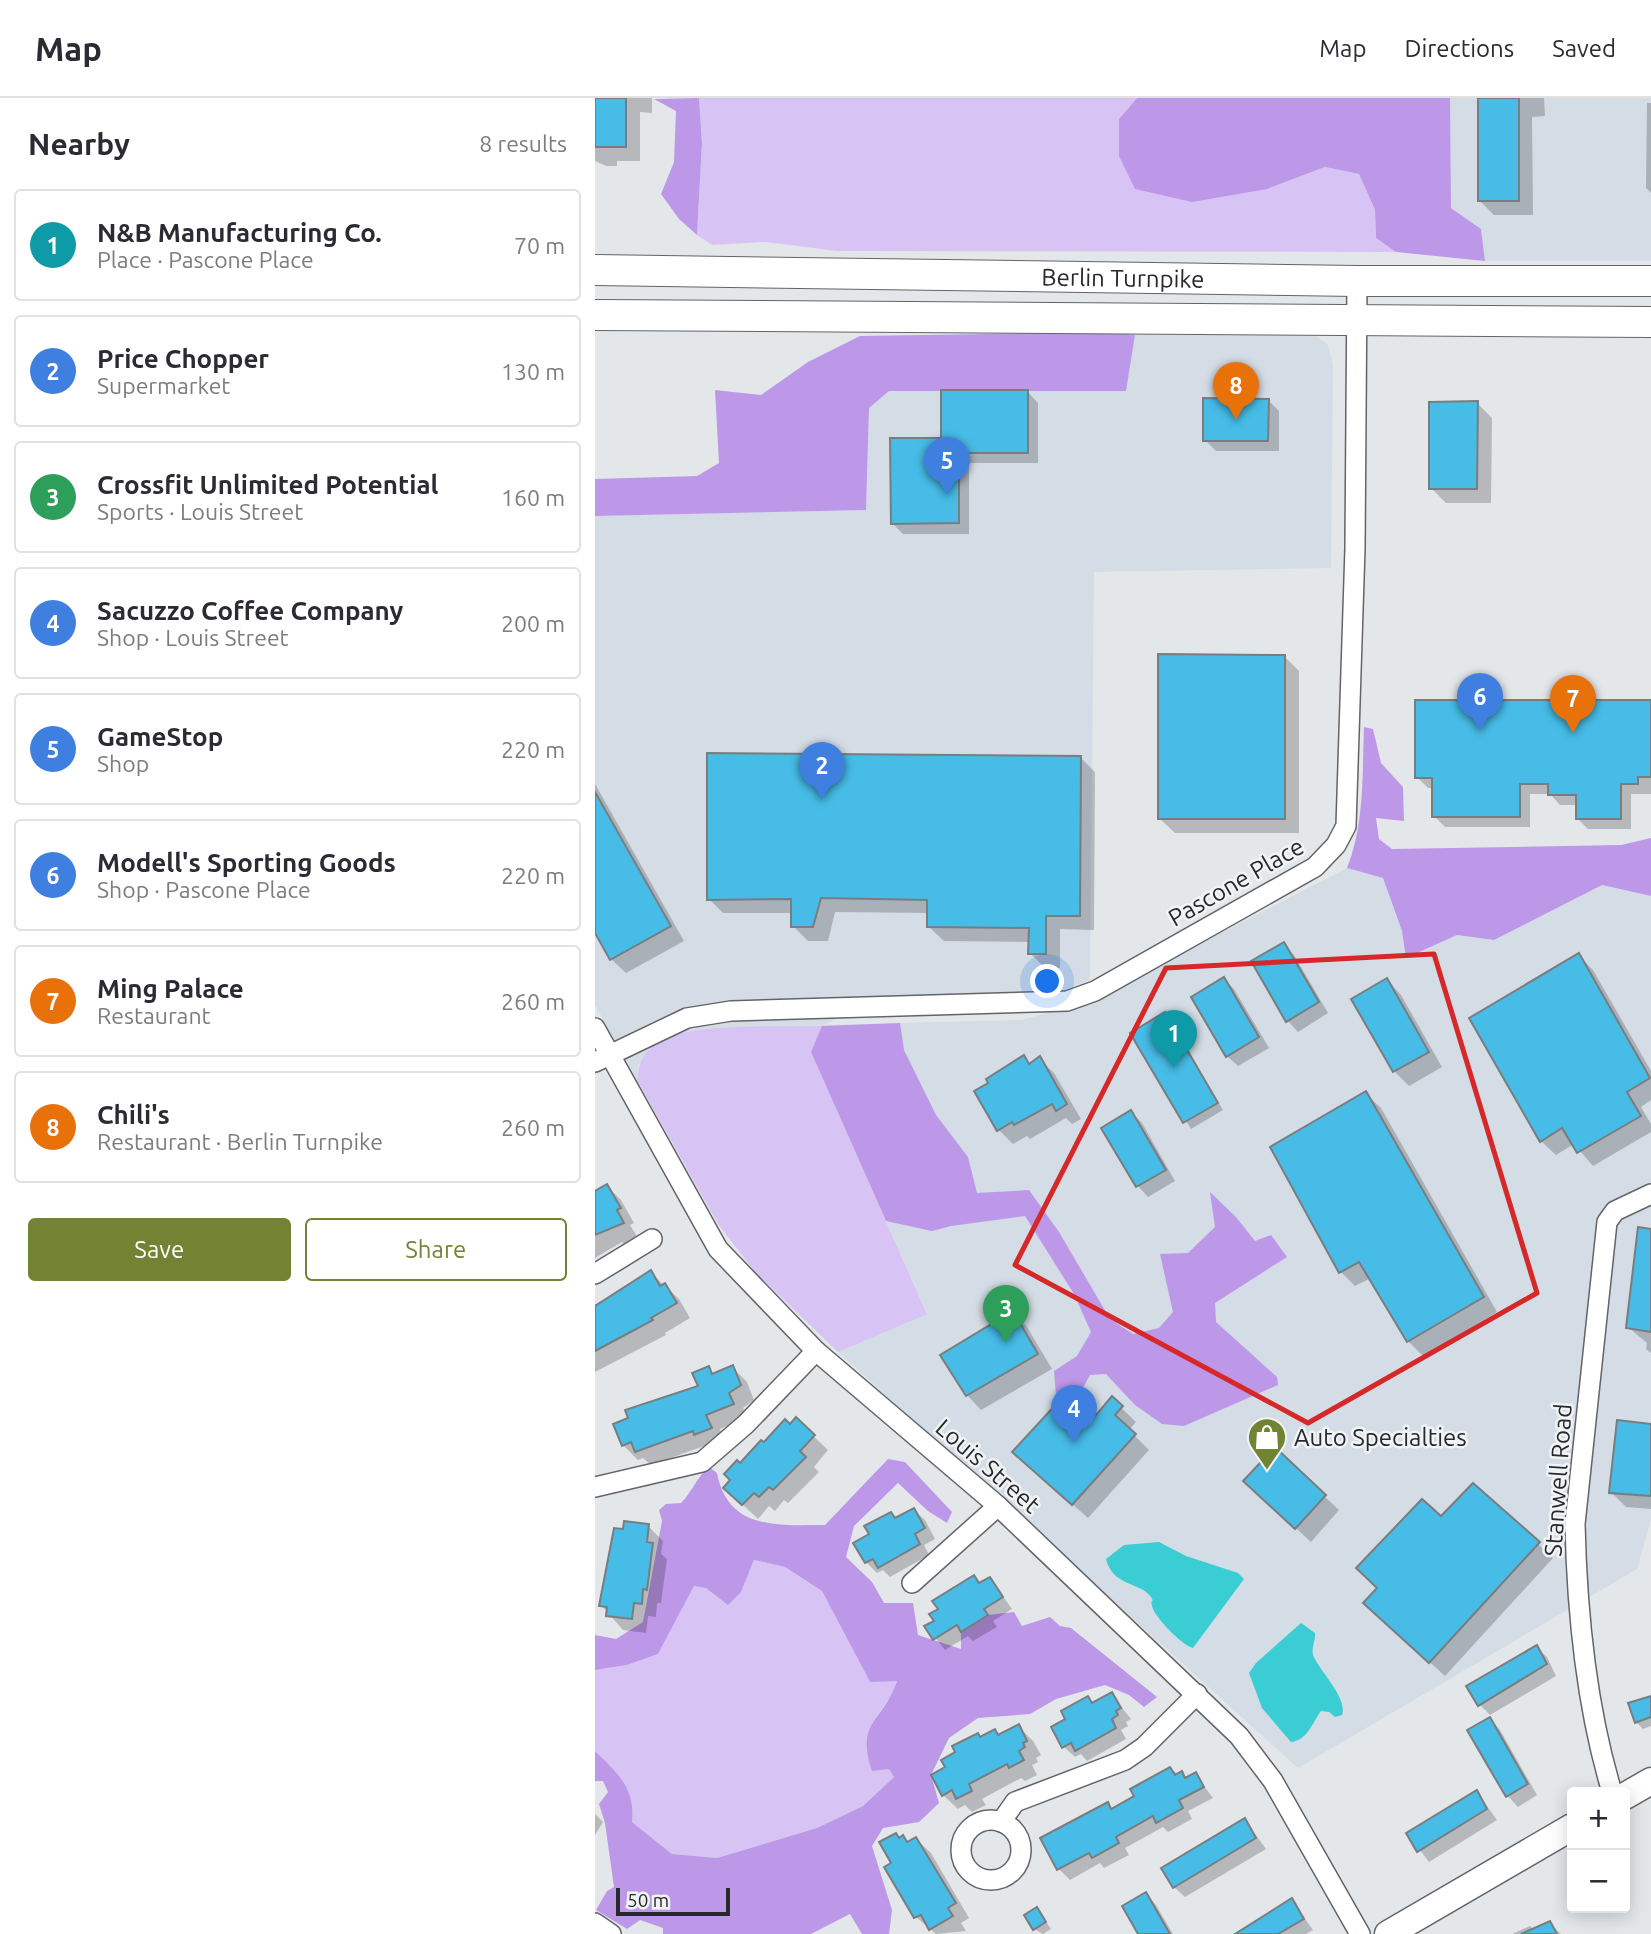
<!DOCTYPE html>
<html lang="en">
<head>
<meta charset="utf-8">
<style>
	body { margin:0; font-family:Ubuntu,sans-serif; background:#f2f2f3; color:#2b2b33 }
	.controls { position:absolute; right:21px; bottom:21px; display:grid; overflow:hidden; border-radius:7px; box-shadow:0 4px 18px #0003 }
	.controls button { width:63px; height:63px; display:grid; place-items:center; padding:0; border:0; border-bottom:2px solid #e1e1e2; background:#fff; color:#2b2b33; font:35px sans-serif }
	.scale { position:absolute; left:21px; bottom:18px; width:114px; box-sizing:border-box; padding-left:7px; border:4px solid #28292a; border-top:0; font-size:19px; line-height:24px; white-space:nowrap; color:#28292a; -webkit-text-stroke:5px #f1f4f7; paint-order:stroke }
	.you { position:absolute; left:453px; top:884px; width:24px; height:24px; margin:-18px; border:5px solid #fff; border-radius:50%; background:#1a73e8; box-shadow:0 0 0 10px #1a73e833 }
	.badge { display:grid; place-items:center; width:46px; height:46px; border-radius:50%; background:#728433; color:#fff; font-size:23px; font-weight:700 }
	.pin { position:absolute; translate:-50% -58px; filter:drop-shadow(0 2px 4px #0008) }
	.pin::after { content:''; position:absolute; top:37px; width:24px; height:21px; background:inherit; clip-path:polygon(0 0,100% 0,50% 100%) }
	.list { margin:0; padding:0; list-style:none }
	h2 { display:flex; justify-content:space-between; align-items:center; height:91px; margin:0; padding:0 28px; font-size:30px }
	h2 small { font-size:23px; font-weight:400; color:#7c7c81 }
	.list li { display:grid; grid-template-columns:46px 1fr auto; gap:21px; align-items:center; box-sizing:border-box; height:112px; margin:0 14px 14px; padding:0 14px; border:2px solid #e1e1e2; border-radius:7px }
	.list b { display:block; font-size:26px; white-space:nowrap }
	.list p { margin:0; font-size:23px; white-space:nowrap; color:#7c7c81 }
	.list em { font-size:23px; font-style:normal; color:#7c7c81 }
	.actions { display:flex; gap:14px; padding:21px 28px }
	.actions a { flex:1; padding:16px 0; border:2px solid #728433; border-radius:7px; text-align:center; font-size:24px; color:#728433 }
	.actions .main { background:#728433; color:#fff }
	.map { position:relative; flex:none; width:1056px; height:1836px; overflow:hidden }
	header { display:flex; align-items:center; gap:42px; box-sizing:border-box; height:98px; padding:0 35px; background:#fff; border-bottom:2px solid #e1e1e2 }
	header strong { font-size:33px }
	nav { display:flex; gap:38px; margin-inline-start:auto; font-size:24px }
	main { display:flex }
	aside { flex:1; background:#fff }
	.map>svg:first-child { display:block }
	.built { fill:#d4dce5 }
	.green { fill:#d8c3f5 }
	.forest { fill:#bd98e9 }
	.water { fill:#3aced4 }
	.shadow { fill:#0003 }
	.building { fill:#46bce6; stroke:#7a7d7f; stroke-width:2 }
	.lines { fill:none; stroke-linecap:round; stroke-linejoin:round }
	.minor-casing { stroke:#626467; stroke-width:22 }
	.major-casing { stroke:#626467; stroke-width:29 }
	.highway-casing { stroke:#626467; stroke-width:32 }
	.minor { stroke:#fff; stroke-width:19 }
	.major { stroke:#fff; stroke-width:26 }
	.highway { stroke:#fff; stroke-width:30 }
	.marked { fill:none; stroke:#d62828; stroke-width:5; stroke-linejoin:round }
	.labels { text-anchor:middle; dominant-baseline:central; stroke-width:5; stroke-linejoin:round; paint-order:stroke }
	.street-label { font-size:24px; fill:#28292a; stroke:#f1f4f7 }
	.poi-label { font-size:24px; fill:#28292a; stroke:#f1f4f7; text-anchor:start }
</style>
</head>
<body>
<header>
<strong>Map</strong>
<nav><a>Map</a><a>Directions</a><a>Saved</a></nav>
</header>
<main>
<aside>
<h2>Nearby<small>8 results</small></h2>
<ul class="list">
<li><span class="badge" style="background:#0f9aa8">1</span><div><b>N&amp;B Manufacturing Co.</b><p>Place · Pascone Place</p></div><em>70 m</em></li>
<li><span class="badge" style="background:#3f7fe0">2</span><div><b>Price Chopper</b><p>Supermarket</p></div><em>130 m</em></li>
<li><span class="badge" style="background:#2e9e5b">3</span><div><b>Crossfit Unlimited Potential</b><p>Sports · Louis Street</p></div><em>160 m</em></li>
<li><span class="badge" style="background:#3f7fe0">4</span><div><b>Sacuzzo Coffee Company</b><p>Shop · Louis Street</p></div><em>200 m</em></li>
<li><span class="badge" style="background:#3f7fe0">5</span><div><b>GameStop</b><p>Shop</p></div><em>220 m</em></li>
<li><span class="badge" style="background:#3f7fe0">6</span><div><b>Modell's Sporting Goods</b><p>Shop · Pascone Place</p></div><em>220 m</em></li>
<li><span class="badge" style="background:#e8710a">7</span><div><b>Ming Palace</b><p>Restaurant</p></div><em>260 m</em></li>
<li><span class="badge" style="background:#e8710a">8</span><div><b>Chili's</b><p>Restaurant · Berlin Turnpike</p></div><em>260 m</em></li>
</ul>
<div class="actions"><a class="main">Save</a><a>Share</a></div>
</aside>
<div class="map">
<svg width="1056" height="1836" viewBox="0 0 1056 1836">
	<rect width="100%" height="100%" fill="#e4e7ea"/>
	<!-- built -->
	<g class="built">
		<path d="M855,0H1056V163H890L886,131L856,110Z"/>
		<path d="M716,234L733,247L738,267L736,470L499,474L495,882L466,893L313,897L275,904L229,927L427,922L494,903L752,770L788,780L807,833L812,860L862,837L899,842L1007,787L1056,798V1422L1042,1471L703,1670L243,1254L332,1215L216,954L43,966L42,982L0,907V418L271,412L274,310L294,293H530L540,237Z"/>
	</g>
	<!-- green -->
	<g class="green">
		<path d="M104,0H542L524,21L672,91L730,69L764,76L780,112L781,140L801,154L242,153L171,144L117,147L102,137L107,45Z"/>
		<path d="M227,928L216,954L332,1216L243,1254L160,1174L123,1126L42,982C43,967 48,955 61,945C91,924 189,929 227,928Z"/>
		<path d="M159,1462L190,1469L227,1493L275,1584L302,1582L298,1595L277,1625L299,1679L268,1708L222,1730L122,1760L77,1756L37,1724C41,1691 22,1674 0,1653V1572L32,1567L63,1556L99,1488L146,1494Z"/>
	</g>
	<!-- forest -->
	<g class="forest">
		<path d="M104,0L107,45L102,137L84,121L66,96L79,64L81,13L59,1Z"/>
		<path d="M542,0H855L856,110L886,131L890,163L801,154L781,140L780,112L764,76L730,69L672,91L597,104L540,91L524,58V21Z"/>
		<path d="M516,234L540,237L531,293H294L274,310L271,412L0,418V381L102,378L124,365L120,292L166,297L213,264L265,238Z"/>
		<path d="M769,629L778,631L786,665L808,689L809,723L781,720L784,741L797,751L1026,747L1056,740V798L1007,787L899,842L862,837L811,860L807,833L788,780L752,770C770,725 767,676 769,629Z"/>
		<path d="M305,925L309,952L341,1017L373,1059L382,1095L434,1092L464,1134L515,1221L538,1236L564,1230L578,1214L565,1156L593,1155L620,1129L615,1094L641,1119L660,1143L676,1137L692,1159L620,1205L621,1224L682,1279L683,1287L589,1328L567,1326L540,1307L511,1276L495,1277L489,1288L475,1301L461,1297L459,1273L482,1258L496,1234L479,1196L430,1118L356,1128L337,1133L291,1123L216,954L227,928Z"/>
		<path d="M293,1361L310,1364L357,1414L352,1425L333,1413L303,1385L259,1428L251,1459L277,1484L289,1505H318L323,1537L366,1551V1534L393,1517L419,1514L427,1528L455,1519L465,1528L476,1530L562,1599L549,1609L534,1597L510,1587L461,1601L435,1616L383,1620L354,1640L336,1677L344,1705L324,1724L288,1730L277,1748L297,1812L294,1836H267L255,1816L216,1836H68V1830L45,1822L32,1831L1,1812L12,1793L19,1789L10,1725L4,1706L13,1694L8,1683H0V1653C22,1674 41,1691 37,1724L77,1756L122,1760L222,1730L268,1708L299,1679L294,1671L277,1673C260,1622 288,1625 302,1583L275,1584L227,1493L190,1469L159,1462L146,1494L133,1507L111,1490L99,1488L63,1556L32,1567L0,1572V1537L21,1541L48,1524L67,1423L64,1412L71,1406L86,1405C98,1393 101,1380 114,1369L122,1375C133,1433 184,1427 230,1427Z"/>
	</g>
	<!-- water -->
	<g class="water">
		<path d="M564,1444L591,1458L643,1475L649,1481L598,1550C588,1548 560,1520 557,1508C555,1500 560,1506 556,1499C546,1484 518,1489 511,1461L529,1447Z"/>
		<path d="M706,1525L720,1535C721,1542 716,1549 718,1557C725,1574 753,1600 747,1617L740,1619L734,1614L726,1613C717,1625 713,1642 696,1644L667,1610L654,1575L661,1565Z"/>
	</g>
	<!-- shadow -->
	<g class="shadow">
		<path d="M0,0H57V15L45,14V63H22V68H11L0,63Z"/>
		<path d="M885,0H949L950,18L937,19L938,117H899L884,102Z"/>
		<path d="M1052,5H1056V95L1051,90Z"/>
		<path d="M433,294L443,305V365H374V436H308L297,425L348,342Z"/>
		<path d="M673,302L684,313V353H621L610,342Z"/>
		<path d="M882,305L897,320L896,405H851L836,390Z"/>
		<path d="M689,558L704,573V735H580L565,721Z"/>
		<path d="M1056,604V696H1036V731H993L983,721V707H965L955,696H935V729H850L839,718V690H833L822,679Z"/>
		<path d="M485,659L500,674L499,832L465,831V870H450L435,855V844L349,843L334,829V815L240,814L233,843H213L198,828V815H128L114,801Z"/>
		<path d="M0,686L89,843L31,875L16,861L0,831Z"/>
		<path d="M688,847L699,857L733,915L703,934L693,923Z"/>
		<path d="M984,858L998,872L1056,973V1002L1046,1009L1056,1026V1034L998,1068L979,1046L961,1057L946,1043Z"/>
		<path d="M629,881L639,891L674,950L643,968L632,958Z"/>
		<path d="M792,882L806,897L847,969L814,988L799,973Z"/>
		<path d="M570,917L628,1012L596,1031L537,935Z"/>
		<path d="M429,960L436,967L444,961L459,975L486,1021L477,1026L471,1020L435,1041L432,1038L418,1046L404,1032L395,985Z"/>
		<path d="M771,996L786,1010L902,1214L828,1258L813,1243L776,1180L760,1188L746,1174Z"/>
		<path d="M536,1014L547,1025L580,1083L553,1099L543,1088Z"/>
		<path d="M12,1088L26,1102L39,1125L35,1127L43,1140L30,1147L27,1144L0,1160V1093Z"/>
		<path d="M1056,1133V1255L1051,1251L1052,1245L1033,1229Z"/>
		<path d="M56,1175L84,1201L95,1220L70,1235L71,1237L0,1274V1206L4,1207Z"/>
		<path d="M418,1215L432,1229L457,1271L386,1312L372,1297Z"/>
		<path d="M137,1269L152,1284L159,1302L148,1310L152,1320L125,1331L130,1344L112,1347L56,1367L48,1360L43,1362L28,1347L105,1289L113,1270L119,1277Z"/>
		<path d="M517,1301L541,1324L534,1332L554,1352L493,1420L434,1368L492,1330Z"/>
		<path d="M201,1322L233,1352L219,1369L224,1374L193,1405L189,1402L180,1413L174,1408L163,1421L145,1404L146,1367Z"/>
		<path d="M1056,1328V1411L1031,1409L1016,1394Z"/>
		<path d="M665,1397L729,1398L744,1412L716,1444Z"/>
		<path d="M319,1412L330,1422L340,1441L329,1447L334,1457L295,1479L288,1472L282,1475L271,1464L301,1421Z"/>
		<path d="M847,1421L943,1446L958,1460L850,1578L785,1519L784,1491Z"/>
		<path d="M53,1428L68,1443L66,1456L72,1461L66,1505H62L61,1519L53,1518L51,1535L28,1532L6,1507Z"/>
		<path d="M379,1479L386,1486L395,1481L417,1511L398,1523L402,1529L378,1543L373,1538L350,1552L332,1529L341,1523Z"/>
		<path d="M941,1549L952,1559L961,1578L895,1617L884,1606Z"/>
		<path d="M516,1596L536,1621L531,1624L533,1628L526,1632L531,1641L492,1663L486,1656L480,1659L469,1649L473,1622L493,1600L498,1606Z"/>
		<path d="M1056,1600V1628L1048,1631L1041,1624Z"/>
		<path d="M895,1621L905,1632L942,1697L923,1709L913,1698Z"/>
		<path d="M423,1628L438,1643L446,1657L441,1660L443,1664L437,1667L442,1677L430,1683L426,1680L387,1701L391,1707L377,1714L370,1707L363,1711L348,1697L353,1670L363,1655L383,1637L387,1640L404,1639Z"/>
		<path d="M575,1671L592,1681L600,1676L618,1700L593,1713L597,1721L573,1734L568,1729L530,1750L534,1757L509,1770L505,1765L475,1782L464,1771L512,1706L518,1712L541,1699Z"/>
		<path d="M882,1694L902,1722L834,1764L813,1736Z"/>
		<path d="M0,1716L8,1724L0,1737Z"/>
		<path d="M650,1722L671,1751L590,1799L579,1789Z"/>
		<path d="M308,1739L314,1745L321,1741L336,1755L374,1820L366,1825L371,1833L341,1836L321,1819L291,1769L298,1765Z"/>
		<path d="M551,1796L561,1807L578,1836H545Z"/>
		<path d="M697,1803L718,1832L711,1836H644Z"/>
		<path d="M442,1811L456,1831L448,1836L439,1831Z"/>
		<path d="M955,1825L966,1836H917L935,1828L939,1832Z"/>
	</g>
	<!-- building -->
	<g class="building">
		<rect x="0" y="0" width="31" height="49"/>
		<rect x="883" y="0" width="41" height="103"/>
		<path d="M346,292H433V355H364V425L296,426L295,340H346Z"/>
		<path d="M608,300L674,301L673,343H608Z"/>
		<path d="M883,303L882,391H834V304Z"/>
		<path d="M563,556L690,557V721H563Z"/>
		<path d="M820,602H1056V679H1043V686H1026V721H981V697H953V686H925V719H837V680H820Z"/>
		<path d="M112,655L486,658L485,818H451V856H433L434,830L332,829V802L226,800L218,829H196V801L112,802Z"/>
		<path d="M0,694L76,828L15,862L0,835Z"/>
		<path d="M689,844L724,904L691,924L656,863Z"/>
		<path d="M984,855L1055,980L1032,994L1046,1018L982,1055L967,1030L945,1044L874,920Z"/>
		<path d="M629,879L664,939L631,959L596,899Z"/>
		<path d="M792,880L834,954L798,974L756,901Z"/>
		<path d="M570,914L623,1005L588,1025L535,935Z"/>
		<path d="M429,957L434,966L445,958L472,1006L461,1013L457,1006L419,1027L417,1024L402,1033L379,993L393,985L391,981Z"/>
		<path d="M771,993L889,1199L812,1244L764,1164L744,1175L675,1049Z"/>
		<path d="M536,1012L571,1072L541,1089L506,1030Z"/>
		<path d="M12,1086L26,1110L22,1112L29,1125L0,1137V1093Z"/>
		<path d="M1043,1129L1056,1131V1234L1031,1230Z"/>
		<path d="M56,1172L65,1188L70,1185L82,1205L56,1220L58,1222L0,1253V1208Z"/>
		<path d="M418,1213L443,1256L371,1298L345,1257Z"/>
		<path d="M138,1267L146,1287L134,1295L139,1306L111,1317L117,1330L99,1337L98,1333L40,1354L36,1344L27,1348L18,1326L33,1320L30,1312L103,1288L97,1275L114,1268L117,1276Z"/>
		<path d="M517,1298L528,1308L520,1317L541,1336L477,1407L417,1354L464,1303L492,1328Z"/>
		<path d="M201,1319L220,1337L205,1353L211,1359L178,1392L174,1389L164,1399L159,1395L147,1407L128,1390L135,1382L129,1376L142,1362L145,1365L166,1342L169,1344L190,1321L195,1326Z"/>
		<path d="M1022,1322L1056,1326V1398L1014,1395Z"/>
		<path d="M680,1349L731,1397L700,1431L648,1383Z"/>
		<path d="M878,1385L945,1444L834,1565L768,1505L782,1490L761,1470L827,1401L846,1418Z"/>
		<path d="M319,1410L330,1430L320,1436L325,1446L283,1470L278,1461L270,1465L258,1445L274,1436L269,1428L296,1414L300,1420Z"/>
		<path d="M29,1423L54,1426L52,1444L58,1445L52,1492L48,1491L47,1506L39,1505L37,1521L11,1518L12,1509L4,1508L19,1430L28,1431Z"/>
		<path d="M379,1477L384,1485L395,1479L408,1499L389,1511L393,1517L366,1534L362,1527L338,1542L329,1528L339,1523L334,1516L343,1511L337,1503Z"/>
		<path d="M942,1547L952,1566L883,1608L871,1588Z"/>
		<path d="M517,1594L526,1610L521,1613L523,1617L517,1621L521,1630L480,1653L476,1645L467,1650L456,1629L470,1621L466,1613L493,1598L497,1605Z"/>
		<path d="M1056,1598V1619L1040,1625L1033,1605Z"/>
		<path d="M895,1619L933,1686L911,1699L872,1632Z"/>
		<path d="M424,1626L432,1643L428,1645L430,1649L424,1653L429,1662L414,1670L412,1666L374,1686L377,1693L361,1701L357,1692L347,1698L336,1677L350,1669L346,1662L360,1654L357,1648L383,1635L385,1639L400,1631L403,1637Z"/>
		<path d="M575,1669L580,1677L587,1673L590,1680L601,1674L609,1689L584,1702L588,1710L561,1725L558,1718L521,1739L524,1745L497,1760L494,1755L462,1772L445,1740L513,1704L516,1711L539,1698L535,1691Z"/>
		<path d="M882,1692L892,1711L822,1754L811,1735Z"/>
		<path d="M650,1720L661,1740L578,1790L566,1770Z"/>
		<path d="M301,1735L304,1740L308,1737L312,1744L321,1739L361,1805L353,1810L358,1818L334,1832L326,1817L319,1820L289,1769L296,1765L284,1744Z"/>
		<path d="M551,1794L575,1836H543L527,1808Z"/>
		<path d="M697,1800L709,1821L683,1836H640Z"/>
		<path d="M442,1809L451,1824L438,1832L429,1817Z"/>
		<path d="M955,1823L962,1836H926Z"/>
	</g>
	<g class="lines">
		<!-- minor casing -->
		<g class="minor-casing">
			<g id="minor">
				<path d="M0,930L123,1151L221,1253L403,1408L644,1638L678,1683L765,1836"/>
				<path d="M0,964L92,920L136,913L472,903L500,893L720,769L741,747L751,728L760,450L762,183"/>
				<path d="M0,1176L57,1141"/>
				<path d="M0,1389L107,1364L151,1326L221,1253"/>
				<path d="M317,1485L403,1408"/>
				<path d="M1017,1694C991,1608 982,1515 980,1426L1012,1124L1020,1113L1056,1096"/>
				<circle cx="396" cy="1752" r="30"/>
				<path d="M406,1724L420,1704L530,1662L549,1649L602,1596"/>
				<path d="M0,1825L16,1836"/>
			</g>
		</g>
		<!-- major casing -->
		<g class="major-casing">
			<g id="major">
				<path d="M1030,1698L1056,1683"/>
				<path d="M793,1836L977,1729"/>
			</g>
		</g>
		<!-- highway casing -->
		<g class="highway-casing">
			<g id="highway">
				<path id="s1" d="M0,172L762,183H1056"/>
				<path d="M0,217L1056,224"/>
			</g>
		</g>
		<!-- minor -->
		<use href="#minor" class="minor"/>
		<!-- major -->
		<use href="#major" class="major"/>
		<!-- highway -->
		<use href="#highway" class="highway"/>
	</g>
	<!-- marked area -->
	<path class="marked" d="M839,856L942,1195L713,1325L420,1167L571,870Z"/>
	<!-- icons -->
	<defs>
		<g id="shop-pin" transform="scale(2.0125)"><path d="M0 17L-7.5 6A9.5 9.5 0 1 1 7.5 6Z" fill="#728433" stroke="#f1f4f7"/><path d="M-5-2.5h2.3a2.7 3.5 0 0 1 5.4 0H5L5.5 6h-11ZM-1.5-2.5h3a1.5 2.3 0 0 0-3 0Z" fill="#fff"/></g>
	</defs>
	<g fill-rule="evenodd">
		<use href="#shop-pin" x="672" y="1339"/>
	</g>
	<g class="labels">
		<!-- street labels -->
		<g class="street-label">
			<text stroke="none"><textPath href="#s1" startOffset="528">Berlin Turnpike</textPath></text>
			<text transform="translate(641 784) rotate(-30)">Pascone Place</text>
			<text transform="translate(393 1368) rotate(41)">Louis Street</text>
			<text transform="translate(963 1382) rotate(-86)">Stanwell Road</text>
		</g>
		<!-- poi labels -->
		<g class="poi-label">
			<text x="699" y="1339">Auto Specialties</text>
		</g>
	</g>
</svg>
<div class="controls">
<button>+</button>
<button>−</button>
</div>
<div class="scale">50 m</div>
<div class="you"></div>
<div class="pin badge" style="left:579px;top:970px;background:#0f9aa8">1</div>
<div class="pin badge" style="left:227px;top:702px;background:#3f7fe0">2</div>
<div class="pin badge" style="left:411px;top:1245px;background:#2e9e5b">3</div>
<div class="pin badge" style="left:479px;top:1345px;background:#3f7fe0">4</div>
<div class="pin badge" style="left:352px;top:397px;background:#3f7fe0">5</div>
<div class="pin badge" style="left:885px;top:633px;background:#3f7fe0">6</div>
<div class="pin badge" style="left:978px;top:635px;background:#e8710a">7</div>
<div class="pin badge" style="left:641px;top:322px;background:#e8710a">8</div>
</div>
</main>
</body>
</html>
